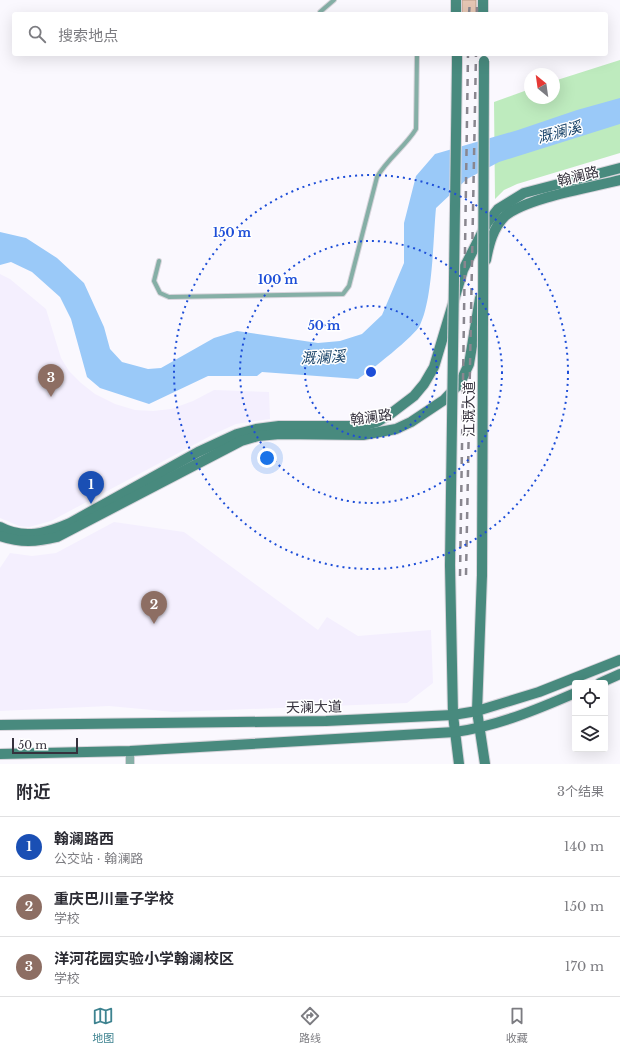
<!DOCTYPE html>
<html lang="zh">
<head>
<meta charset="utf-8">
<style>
	body { margin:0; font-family:"Libre Baskerville","Noto Sans SC",serif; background:#f2f2f3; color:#2b2b33 }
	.controls { position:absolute; right:12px; bottom:12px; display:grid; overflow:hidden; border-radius:4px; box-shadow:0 4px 16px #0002 }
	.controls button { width:36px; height:36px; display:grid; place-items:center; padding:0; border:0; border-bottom:1px solid #e1e1e2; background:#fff; color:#2b2b33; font:20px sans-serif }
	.compass { position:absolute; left:524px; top:68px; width:36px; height:36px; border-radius:50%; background:#fff; box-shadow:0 4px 16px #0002; rotate:331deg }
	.scale { position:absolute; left:12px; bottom:10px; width:66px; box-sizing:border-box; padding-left:4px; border:2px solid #35313d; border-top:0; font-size:11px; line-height:14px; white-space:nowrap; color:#35313d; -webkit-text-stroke:3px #fff; paint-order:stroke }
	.you { position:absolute; left:267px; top:458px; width:14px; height:14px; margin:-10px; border:3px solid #fff; border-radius:50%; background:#1a73e8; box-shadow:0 0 0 6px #1a73e833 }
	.badge { display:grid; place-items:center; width:26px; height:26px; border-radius:50%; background:#3e8390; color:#fff; font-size:13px; font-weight:700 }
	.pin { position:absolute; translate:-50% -33px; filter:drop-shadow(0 1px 2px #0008) }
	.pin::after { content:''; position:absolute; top:21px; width:14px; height:12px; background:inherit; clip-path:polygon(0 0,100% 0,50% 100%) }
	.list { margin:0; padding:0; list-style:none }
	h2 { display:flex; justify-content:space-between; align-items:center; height:52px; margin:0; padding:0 16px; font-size:17px }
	h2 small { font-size:13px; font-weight:400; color:#7c7c81 }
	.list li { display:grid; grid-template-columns:26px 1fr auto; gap:12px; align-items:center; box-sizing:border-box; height:60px; padding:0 16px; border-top:1px solid #e1e1e2 }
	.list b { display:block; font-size:15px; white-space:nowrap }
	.list p { margin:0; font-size:13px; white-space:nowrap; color:#7c7c81 }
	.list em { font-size:13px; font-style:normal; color:#7c7c81 }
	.icon { flex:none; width:22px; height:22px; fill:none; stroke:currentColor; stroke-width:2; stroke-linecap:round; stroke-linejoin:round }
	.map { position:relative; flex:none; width:620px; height:764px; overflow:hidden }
	.search { position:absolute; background:#fff; box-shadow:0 4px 16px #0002; left:12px; right:12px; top:12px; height:44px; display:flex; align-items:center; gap:10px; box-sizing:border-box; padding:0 14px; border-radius:4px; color:#7c7c81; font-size:15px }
	.sheet { height:232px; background:#fff }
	nav { display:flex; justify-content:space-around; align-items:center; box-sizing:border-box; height:56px; border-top:1px solid #e1e1e2; background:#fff; font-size:11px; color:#7c7c81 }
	nav a { display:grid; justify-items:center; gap:2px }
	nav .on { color:#3e8390 }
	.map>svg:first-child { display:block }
	.built { fill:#f4effe }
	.green { fill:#beebbe }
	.water { fill:#9ac9f8 }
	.building { fill:#e4c5b3; stroke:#bb9d8b }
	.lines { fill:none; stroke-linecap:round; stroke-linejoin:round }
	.lane-casing { stroke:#d7d4db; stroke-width:6 }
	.street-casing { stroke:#d7d4db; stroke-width:10 }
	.secondary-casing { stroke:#d7d4db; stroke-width:12 }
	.lane { stroke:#85afa6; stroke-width:4 }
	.street { stroke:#85afa6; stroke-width:8 }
	.secondary { stroke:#488a7e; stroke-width:10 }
	.rail { stroke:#89868f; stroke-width:2.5; stroke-dasharray:7 7; stroke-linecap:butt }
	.secondary-bridge-casing { stroke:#d7d4db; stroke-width:12; stroke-linecap:butt }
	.secondary-bridge { stroke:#488a7e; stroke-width:10 }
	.ring { fill:none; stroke:#1d4ed8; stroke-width:2; stroke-dasharray:2 4 }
	.labels { text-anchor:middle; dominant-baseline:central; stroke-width:3; stroke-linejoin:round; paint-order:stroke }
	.street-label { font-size:14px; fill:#35313d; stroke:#fff }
	.water-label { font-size:15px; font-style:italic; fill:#194369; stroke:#fff }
	.centre { fill:#1d4ed8; stroke:#fff; stroke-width:2 }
	.ring-label { font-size:12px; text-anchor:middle; font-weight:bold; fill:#1d4ed8; stroke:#fff; stroke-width:3; stroke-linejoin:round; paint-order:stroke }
</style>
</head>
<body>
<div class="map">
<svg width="620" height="764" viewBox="0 0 620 764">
	<rect width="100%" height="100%" fill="#faf8fe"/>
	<!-- built -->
	<g class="built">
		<path d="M0,274L10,279L46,309L61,358L69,371L81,383L95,394L115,404L135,410L153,411L171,409L193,401L214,390L269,392L270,419L236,424L214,434L51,521L29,527L19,526L0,518Z"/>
		<path d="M114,522L184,532L318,630L327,617L358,636L431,630L433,683L407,703L174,712L109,706L0,711V568L10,553L32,556L56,553Z"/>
	</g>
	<!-- green -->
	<path class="green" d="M620,60V153L517,184L504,190L495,199L494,102L530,89V98H554V81Z"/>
	<!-- water -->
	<path class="water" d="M620,98V124L499,162L467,179L436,208C433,239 433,298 420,325C416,335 369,372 358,379L262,372L257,376H208L149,404L100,388L87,377L71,319L60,297L32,272L11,262L0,265V232L26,238L57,258L84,283L104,327L110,349L122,362L148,369L161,368L214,338L237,331L318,343L340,341L362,334L382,315L404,263V223L416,176L435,154L518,130L577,110Z"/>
	<!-- building -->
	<rect class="building" x="462" y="0" width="14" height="14"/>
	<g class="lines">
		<!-- lane casing -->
		<g class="lane-casing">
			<g id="lane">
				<path d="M320,14V12L334,0"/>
				<path d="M159,261L154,281L160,293L169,297L343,294L349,286L377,177C388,158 405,147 416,129L417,54"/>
			</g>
		</g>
		<!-- street casing -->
		<g class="street-casing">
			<path id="street" d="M130,751V764"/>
		</g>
		<!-- secondary casing -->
		<g class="secondary-casing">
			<g id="secondary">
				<path d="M456,0V14"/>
				<path d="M483,0V14"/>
				<path d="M457,54V63"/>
				<path d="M486,260C489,244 493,228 505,216C526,198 592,187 620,180"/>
				<path d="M0,527C24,540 47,533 70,523L198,452L237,434L256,429L279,426H362L377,422L389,415L414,396L424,384L434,367L463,270L487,223L498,209L524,193L620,168"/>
				<path d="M0,536C20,543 37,542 57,537L241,441L258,436L280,434L363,435L396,429L411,422L444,400L460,383L469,364L480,298"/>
				<path d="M450,565L453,715L459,764"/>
				<path d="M482,575L477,711L485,764"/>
				<path d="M600,683L620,674"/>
				<path d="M0,725L326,721L453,715L477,711L539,692L620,660"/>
				<path d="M0,754L130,751L455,732C497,726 536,710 575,693"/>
			</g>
		</g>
		<!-- lane -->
		<use href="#lane" class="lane"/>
		<!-- street -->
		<use href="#street" class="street"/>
		<!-- secondary -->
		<use href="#secondary" class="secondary"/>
		<!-- rail -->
		<g class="rail">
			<path d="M469,14L470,0"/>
			<path d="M477,14V0"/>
			<path d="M466,575L476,54"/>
			<path d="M460,576L468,54"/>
		</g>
		<!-- secondary-bridge casing -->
		<g class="secondary-bridge-casing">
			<g id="secondary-bridge">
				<path d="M450,565L457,63"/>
				<path d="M482,575L484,61"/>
			</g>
		</g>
		<!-- secondary-bridge -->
		<use href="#secondary-bridge" class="secondary-bridge"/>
	</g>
	<!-- distance rings -->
	<g class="ring">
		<circle cx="371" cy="372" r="66"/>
		<circle cx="371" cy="372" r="131"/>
		<circle cx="371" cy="372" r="197"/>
	</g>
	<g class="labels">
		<!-- street labels -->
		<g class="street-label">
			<text transform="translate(578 176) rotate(-14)">翰澜路</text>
			<text transform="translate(469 409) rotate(-90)">江溉大道</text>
			<text transform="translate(371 417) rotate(-8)">翰澜路</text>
			<text transform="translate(314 707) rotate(-1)">天澜大道</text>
		</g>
		<!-- water labels -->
		<g class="water-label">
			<text transform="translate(559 132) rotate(-15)">溉澜溪</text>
			<text transform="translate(323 357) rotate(-3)">溉澜溪</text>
		</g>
	</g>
	<circle cx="371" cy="372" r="6" class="centre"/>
	<g class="ring-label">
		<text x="232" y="237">150 m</text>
		<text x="278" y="284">100 m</text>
		<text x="324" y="330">50 m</text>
	</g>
</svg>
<div class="controls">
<button><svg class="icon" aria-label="locate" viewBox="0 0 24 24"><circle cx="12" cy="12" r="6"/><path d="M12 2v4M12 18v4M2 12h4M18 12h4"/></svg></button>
<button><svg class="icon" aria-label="layers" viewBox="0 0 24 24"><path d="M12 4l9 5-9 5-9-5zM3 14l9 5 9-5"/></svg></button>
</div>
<svg class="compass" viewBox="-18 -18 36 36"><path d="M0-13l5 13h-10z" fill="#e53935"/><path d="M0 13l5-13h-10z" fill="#7c7c81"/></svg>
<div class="scale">50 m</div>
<div class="you"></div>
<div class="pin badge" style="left:91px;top:504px;background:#1a4fb4">1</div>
<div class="pin badge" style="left:154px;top:624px;background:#8d6e63">2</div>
<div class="pin badge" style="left:51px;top:397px;background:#8d6e63">3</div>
<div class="search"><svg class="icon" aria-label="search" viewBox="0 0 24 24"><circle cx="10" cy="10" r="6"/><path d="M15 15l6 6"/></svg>搜索地点</div>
</div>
<section class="sheet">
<h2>附近<small>3个结果</small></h2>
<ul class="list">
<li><span class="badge" style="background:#1a4fb4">1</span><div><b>翰澜路西</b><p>公交站 · 翰澜路</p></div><em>140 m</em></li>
<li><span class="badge" style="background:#8d6e63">2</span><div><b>重庆巴川量子学校</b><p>学校</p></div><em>150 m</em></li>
<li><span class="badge" style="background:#8d6e63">3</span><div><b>洋河花园实验小学翰澜校区</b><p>学校</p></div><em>170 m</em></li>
</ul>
</section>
<nav>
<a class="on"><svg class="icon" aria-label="map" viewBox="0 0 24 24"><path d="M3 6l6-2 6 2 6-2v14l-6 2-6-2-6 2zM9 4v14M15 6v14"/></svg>地图</a>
<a><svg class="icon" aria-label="directions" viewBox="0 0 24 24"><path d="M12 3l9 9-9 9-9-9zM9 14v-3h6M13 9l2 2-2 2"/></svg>路线</a>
<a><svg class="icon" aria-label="saved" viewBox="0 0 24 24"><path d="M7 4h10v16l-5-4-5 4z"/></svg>收藏</a>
</nav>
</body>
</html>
